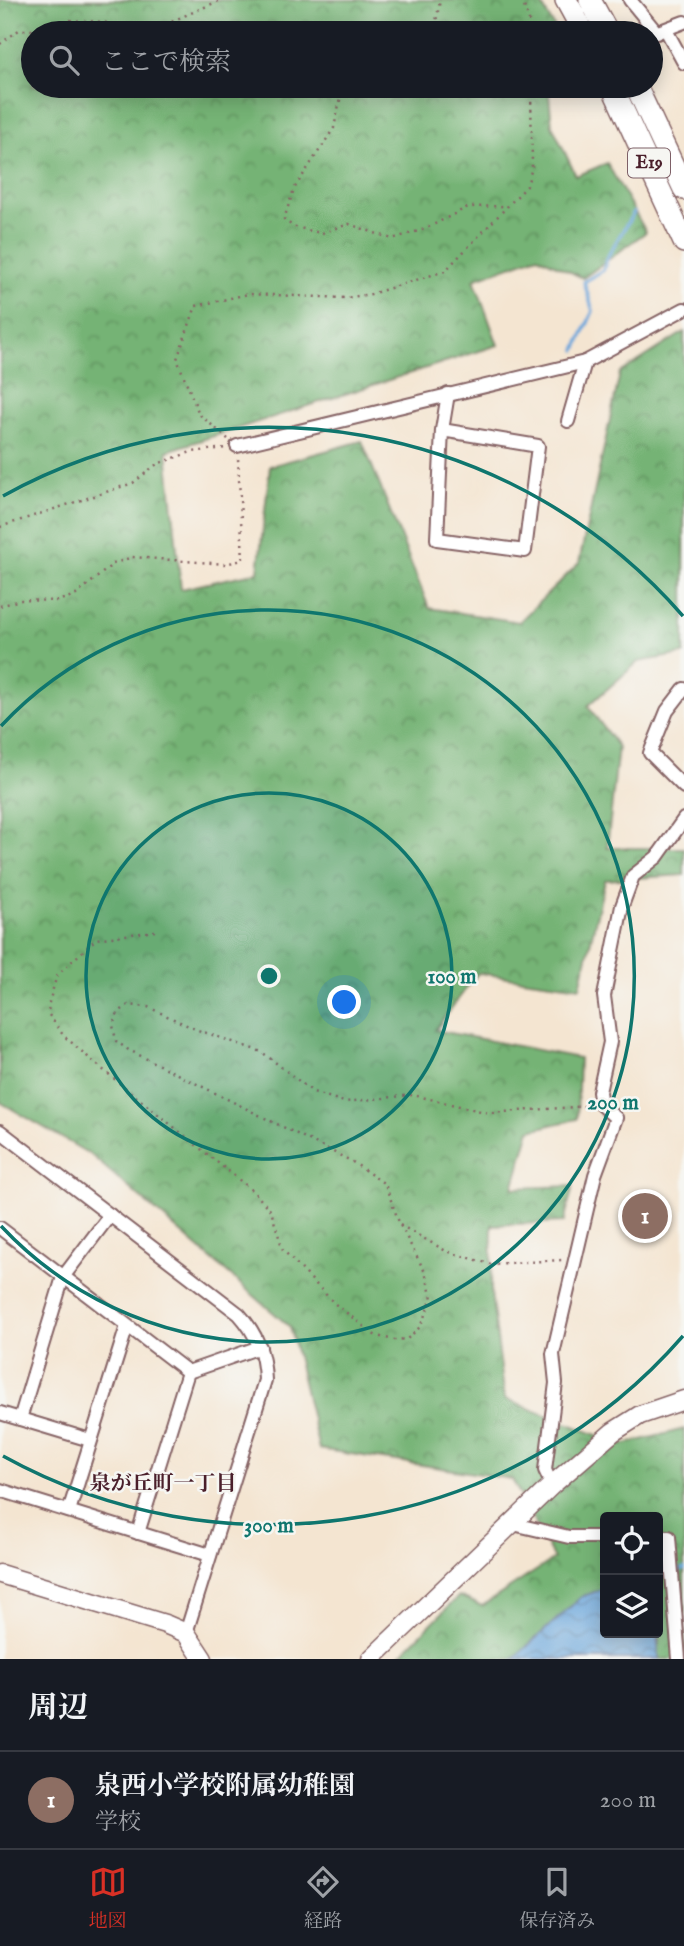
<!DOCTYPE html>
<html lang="ja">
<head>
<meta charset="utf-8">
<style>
	body { margin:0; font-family:"IM FELL English","Noto Serif JP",serif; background:#20242c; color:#f1f3f6 }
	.controls { position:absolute; right:21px; bottom:21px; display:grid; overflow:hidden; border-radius:7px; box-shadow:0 4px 18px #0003 }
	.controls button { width:63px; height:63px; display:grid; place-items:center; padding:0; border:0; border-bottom:2px solid #363941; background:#171b24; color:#f1f3f6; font:35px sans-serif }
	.you { position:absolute; left:345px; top:1003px; width:24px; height:24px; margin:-18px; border:5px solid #fff; border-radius:50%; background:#1a73e8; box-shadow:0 0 0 10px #1a73e833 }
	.badge { display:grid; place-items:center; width:46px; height:46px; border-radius:50%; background:#d93025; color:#fff; font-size:23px; font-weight:700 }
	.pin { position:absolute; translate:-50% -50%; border:4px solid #fff; box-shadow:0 2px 7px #0006 }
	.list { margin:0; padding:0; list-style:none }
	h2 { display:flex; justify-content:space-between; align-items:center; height:91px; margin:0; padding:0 28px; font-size:30px }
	h2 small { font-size:23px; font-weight:400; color:#9ea1a6 }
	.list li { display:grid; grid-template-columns:46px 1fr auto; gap:21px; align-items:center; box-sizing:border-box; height:98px; padding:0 28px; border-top:2px solid #363941 }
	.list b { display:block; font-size:26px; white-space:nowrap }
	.list p { margin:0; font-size:23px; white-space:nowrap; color:#9ea1a6 }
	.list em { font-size:23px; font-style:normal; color:#9ea1a6 }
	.icon { flex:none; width:38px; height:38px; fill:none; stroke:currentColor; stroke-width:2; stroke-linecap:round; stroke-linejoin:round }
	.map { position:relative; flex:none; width:684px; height:1659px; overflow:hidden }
	.search { position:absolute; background:#171b24; box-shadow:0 4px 18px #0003; left:21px; right:21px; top:21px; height:77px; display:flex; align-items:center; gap:18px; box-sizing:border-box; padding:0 24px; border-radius:38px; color:#9ea1a6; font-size:26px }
	.sheet { height:189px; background:#171b24 }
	nav { display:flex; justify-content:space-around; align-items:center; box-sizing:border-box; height:98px; border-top:2px solid #363941; background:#171b24; font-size:19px; color:#9ea1a6 }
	nav a { display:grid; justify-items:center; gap:4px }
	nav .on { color:#d93025 }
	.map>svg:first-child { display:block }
	.forest { fill:url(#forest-crowns); stroke:#5f6950; stroke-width:2 }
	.water { fill:url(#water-waves); stroke:#5a6283; stroke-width:2 }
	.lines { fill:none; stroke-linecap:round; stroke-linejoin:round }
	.stream { stroke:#6ba6db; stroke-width:3.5 }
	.street-casing { stroke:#866465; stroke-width:16 }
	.secondary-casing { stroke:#866465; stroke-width:21 }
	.highway-casing { stroke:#866465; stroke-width:24 }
	.path { stroke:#866465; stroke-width:2.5; stroke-dasharray:2 5; stroke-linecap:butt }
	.street { stroke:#fff; stroke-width:12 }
	.secondary { stroke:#fff; stroke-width:18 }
	.highway { stroke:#fff; stroke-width:21 }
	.ring { fill:none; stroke:#0f766e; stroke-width:3.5 }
	.labels { text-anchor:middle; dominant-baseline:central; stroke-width:5; stroke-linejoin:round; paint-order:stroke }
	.shield { fill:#f6f6f2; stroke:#7e6067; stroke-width:2 }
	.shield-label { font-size:18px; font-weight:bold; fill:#4a1f2b }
	.neighbourhood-label { font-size:21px; font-weight:bold; fill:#4a1f2b; stroke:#f6f6f2 }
	.centre { fill:#0f766e; stroke:#f6f6f2; stroke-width:3.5 }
	.ring-label { font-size:21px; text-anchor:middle; font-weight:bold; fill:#0f766e; stroke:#f6f6f2; stroke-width:5; stroke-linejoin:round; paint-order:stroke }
</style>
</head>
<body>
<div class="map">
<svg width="684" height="1659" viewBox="0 0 684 1659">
	<defs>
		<pattern id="forest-crowns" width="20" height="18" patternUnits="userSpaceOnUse" patternTransform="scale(1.75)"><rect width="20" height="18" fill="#74b374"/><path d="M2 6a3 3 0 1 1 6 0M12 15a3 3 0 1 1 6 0" fill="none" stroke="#61915f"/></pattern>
		<pattern id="water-waves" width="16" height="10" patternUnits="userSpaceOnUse" patternTransform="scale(1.75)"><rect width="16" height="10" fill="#6ba6db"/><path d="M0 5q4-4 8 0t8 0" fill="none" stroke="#5a87b2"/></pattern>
	</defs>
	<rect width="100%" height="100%" fill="#f6f6f2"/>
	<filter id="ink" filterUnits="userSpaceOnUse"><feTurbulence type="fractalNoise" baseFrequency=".0143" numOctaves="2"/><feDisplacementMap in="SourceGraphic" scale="14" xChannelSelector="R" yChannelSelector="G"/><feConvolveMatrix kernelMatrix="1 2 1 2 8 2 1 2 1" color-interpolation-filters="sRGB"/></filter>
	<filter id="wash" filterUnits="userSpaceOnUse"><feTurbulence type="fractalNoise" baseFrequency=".00686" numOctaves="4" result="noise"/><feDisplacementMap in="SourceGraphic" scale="28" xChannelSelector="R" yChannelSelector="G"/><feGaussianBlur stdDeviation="1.57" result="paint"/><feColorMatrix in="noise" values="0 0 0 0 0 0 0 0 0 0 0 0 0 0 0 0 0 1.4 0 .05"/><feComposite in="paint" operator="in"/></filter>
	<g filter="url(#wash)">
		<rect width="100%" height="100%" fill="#f4e5d1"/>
		<!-- forest -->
		<path class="forest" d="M0,0H539L558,33H33V86H548L552,125L576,176L607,163L646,232L583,278L538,256L474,279L498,345L167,451L181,589L258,572L270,466L362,441L429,608L519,622L579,563L620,373L684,332V654L638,662L588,706L618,747L607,848H684V875L605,880L580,987L478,973L435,1030L579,1058L577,1119L530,1130L513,1188L573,1186L564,1222L492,1225L491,1293L505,1399L622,1445L684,1429V1659H659L658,1517H605V1588L581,1598L513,1659H396L459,1596L482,1606L554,1559L512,1479L319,1449L290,1327L91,1155L0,1102Z"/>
		<!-- water -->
		<path class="water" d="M605,1588V1633H657L659,1659H513L581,1597Z"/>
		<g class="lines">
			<!-- stream -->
			<g class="stream">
				<path d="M576,350L593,311L584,282L603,270L609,254L634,212"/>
				<path d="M658,1575L684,1569"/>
			</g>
		</g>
	</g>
	<g filter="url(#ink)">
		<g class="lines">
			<!-- street casing -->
			<g class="street-casing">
				<g id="street">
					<path d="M630,0L657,33"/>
					<path d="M666,30L684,63"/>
					<path d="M658,32L684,22"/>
					<path d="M568,421L585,362"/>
					<path d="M442,430L538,446L525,551L437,539L442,430L448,394"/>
					<path d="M237,446L585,362L684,309"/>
					<path d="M684,689L667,711L650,753L684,787"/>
					<path d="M0,1131L239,1314C257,1334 264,1353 265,1380L186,1633"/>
					<path d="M0,1228L188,1372"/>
					<path d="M188,1372L260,1347"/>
					<path d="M0,1413L90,1440"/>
					<path d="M20,1419L63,1277L110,1215"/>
					<path d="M552,1485L545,1470L556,1383L553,1354L595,1175L616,1118L601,1105L599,1092L610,1042L604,996L622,906L633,876L657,857L684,819"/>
					<path d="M0,1490L210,1555"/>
					<path d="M69,1511L127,1326"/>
					<path d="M513,1524L569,1537H605"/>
					<path d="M138,1533L188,1372"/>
					<path d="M658,1537H669L679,1659"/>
				</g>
			</g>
			<!-- secondary casing -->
			<g class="secondary-casing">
				<g id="secondary">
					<path d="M0,1574L165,1624L186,1633L203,1659"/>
					<path d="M371,1659L552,1485L613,1432L640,1415L684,1400"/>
				</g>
			</g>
			<!-- highway casing -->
			<g class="highway-casing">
				<g id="highway">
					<path d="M566,0L584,33"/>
					<path d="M590,0L608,33"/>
					<path d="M612,86L684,242"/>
					<path d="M636,86L684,189"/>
				</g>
			</g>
			<!-- path -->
			<g class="path">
				<path d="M522,0L533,33"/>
				<path d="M434,33L440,0"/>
				<path d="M0,44L19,30H49L68,20L103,22L136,31L151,30L221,0"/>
				<path d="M343,86L334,128L294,189L284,219L292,226L311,231L322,233L349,224L392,239L425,229L468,207L507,206"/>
				<path d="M228,439L199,414L177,359L196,306L248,294L345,298L371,294L445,271L527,186L532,167L531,86"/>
				<path d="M0,527L133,483L157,464L191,452L227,448"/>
				<path d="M0,606L20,600L57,601L76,595L113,564L132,557L225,564L243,560L238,458"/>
				<path d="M155,931L96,939L57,975L48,1006L49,1015L63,1035L96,1064L254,1192L271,1211L283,1250L334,1303L376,1336L395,1340L407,1339L420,1327L432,1298L425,1272L400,1225L385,1184L351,1161L127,1049L116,1041L113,1025L118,1013L128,1005L148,1007L195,1029L262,1052L313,1092L344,1102L413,1095L489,1113L589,1106"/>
				<path d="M400,1225L446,1251L490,1264L563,1260"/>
			</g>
			<!-- street -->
			<use href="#street" class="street"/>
			<!-- secondary -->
			<use href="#secondary" class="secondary"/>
			<!-- highway -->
			<use href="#highway" class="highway"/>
		</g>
	</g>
	<!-- distance rings -->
	<circle cx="269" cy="976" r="183" fill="#0f766e" fill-opacity=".12"/>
	<g class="ring">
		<circle cx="269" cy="976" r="183"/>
		<path d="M1 726A366 366 0 1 1 1 1226"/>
		<path d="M683 1336A549 549 0 0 1 3 1456M3 496A549 549 0 0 1 683 616"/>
	</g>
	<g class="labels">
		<!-- shield labels -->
		<rect class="shield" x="628" y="148.5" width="42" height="29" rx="5"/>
		<g class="shield-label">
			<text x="649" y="163">E19</text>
		</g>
		<!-- neighbourhood labels -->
		<g class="neighbourhood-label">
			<text x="163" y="1484">泉が丘町一丁目</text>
		</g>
	</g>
	<circle cx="269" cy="976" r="10" class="centre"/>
	<g class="ring-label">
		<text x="452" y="983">100 m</text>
		<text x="613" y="1109">200 m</text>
		<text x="269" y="1532">300 m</text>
	</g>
</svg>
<div class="controls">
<button><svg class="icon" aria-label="locate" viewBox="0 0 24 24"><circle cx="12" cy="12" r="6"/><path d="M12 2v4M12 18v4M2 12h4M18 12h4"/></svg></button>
<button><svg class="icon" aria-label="layers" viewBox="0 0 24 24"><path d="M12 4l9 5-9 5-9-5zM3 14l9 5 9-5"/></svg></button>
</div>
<div class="you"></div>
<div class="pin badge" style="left:645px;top:1216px;background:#8d6e63">1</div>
<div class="search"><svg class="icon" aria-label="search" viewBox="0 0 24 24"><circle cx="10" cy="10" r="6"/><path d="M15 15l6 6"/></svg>ここで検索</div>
</div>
<section class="sheet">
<h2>周辺<small></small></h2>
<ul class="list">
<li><span class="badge" style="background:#8d6e63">1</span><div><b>泉西小学校附属幼稚園</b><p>学校</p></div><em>200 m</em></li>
</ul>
</section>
<nav>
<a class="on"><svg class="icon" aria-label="map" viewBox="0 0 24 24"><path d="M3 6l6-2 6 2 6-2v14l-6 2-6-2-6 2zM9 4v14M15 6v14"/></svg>地図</a>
<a><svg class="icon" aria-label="directions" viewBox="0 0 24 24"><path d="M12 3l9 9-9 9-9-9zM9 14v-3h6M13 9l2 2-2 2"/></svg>経路</a>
<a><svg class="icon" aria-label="saved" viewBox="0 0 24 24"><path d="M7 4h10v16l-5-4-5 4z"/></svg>保存済み</a>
</nav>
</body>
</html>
